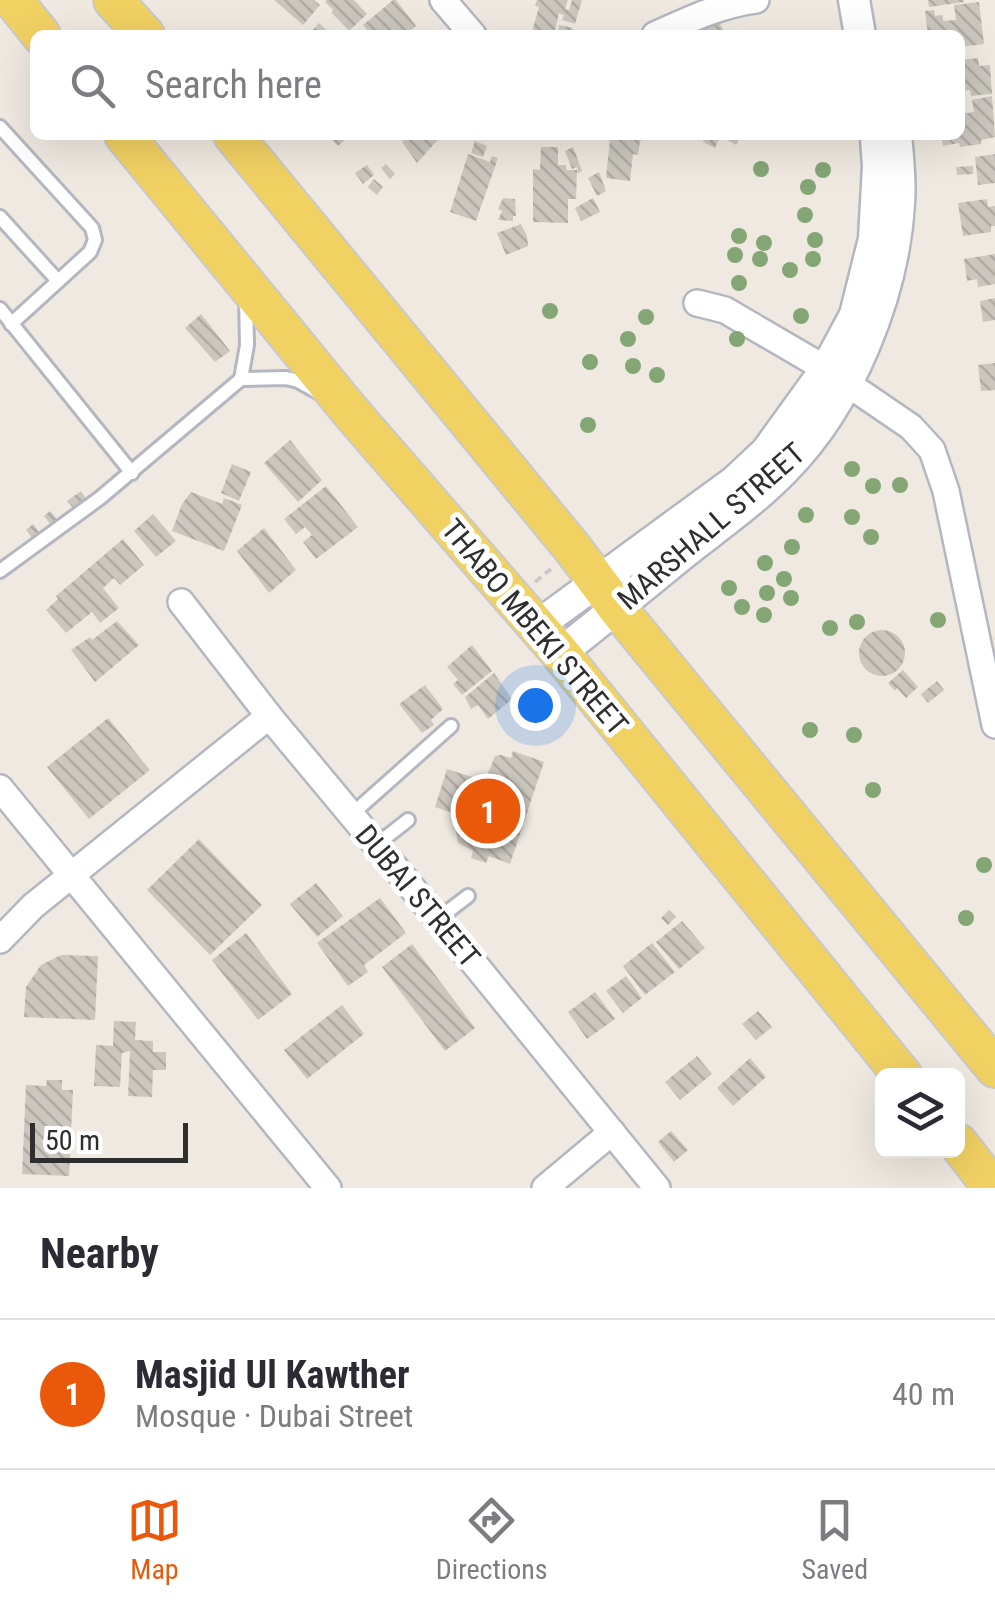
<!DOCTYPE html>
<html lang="en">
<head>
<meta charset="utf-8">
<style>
	body { margin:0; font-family:"Roboto Condensed",sans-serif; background:#f7f7f7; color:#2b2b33 }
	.controls { position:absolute; right:30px; bottom:30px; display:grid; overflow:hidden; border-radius:15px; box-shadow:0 10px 40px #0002 }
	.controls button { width:90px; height:90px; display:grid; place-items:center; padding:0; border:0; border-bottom:2px solid #e1e1e2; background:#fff; color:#2b2b33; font:50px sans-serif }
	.scale { position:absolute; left:30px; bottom:25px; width:158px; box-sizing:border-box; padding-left:10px; border:5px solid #2e2e2e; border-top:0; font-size:28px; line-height:35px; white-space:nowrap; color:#2e2e2e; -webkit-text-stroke:8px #fff; paint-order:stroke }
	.you { position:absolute; left:535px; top:705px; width:35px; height:35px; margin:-25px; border:8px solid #fff; border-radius:50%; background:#1a73e8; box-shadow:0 0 0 15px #1a73e833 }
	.badge { display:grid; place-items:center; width:65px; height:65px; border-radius:50%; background:#ea580c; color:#fff; font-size:32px; font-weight:700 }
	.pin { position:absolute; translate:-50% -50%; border:5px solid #fff; box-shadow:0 2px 10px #0006 }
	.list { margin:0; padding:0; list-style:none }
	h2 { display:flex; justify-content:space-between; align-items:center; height:130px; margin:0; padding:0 40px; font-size:42px }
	h2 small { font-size:32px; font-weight:400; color:#7c7c81 }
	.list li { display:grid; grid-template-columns:65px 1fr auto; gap:30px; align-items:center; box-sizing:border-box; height:150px; padding:0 40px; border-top:2px solid #e1e1e2 }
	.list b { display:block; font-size:38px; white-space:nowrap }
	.list p { margin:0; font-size:32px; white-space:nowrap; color:#7c7c81 }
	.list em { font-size:32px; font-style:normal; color:#7c7c81 }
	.icon { flex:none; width:55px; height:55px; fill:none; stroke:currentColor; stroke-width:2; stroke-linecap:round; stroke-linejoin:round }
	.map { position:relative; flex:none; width:995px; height:1188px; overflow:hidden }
	.search { position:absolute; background:#fff; box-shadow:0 10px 40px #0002; left:30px; right:30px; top:30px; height:110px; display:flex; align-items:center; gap:25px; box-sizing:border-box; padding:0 35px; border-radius:15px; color:#7c7c81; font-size:38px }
	.sheet { height:280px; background:#fff }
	nav { display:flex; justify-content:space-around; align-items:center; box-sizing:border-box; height:140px; border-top:2px solid #e1e1e2; background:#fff; font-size:28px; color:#7c7c81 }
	nav a { display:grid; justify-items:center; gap:5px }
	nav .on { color:#ea580c }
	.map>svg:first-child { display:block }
	.building { fill:url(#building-back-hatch) }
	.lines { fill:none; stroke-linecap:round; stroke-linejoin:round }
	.service-casing { stroke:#b4b7c1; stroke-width:18 }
	.minor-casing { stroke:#b4b7c1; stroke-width:30 }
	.tertiary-casing { stroke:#b4b7c1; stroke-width:35 }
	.primary-casing { stroke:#c9c9c9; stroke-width:42 }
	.path { stroke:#c9c9c9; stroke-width:4; stroke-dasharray:8 5; stroke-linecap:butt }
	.service { stroke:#fff; stroke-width:12 }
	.minor { stroke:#fff; stroke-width:25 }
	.tertiary { stroke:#fff; stroke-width:30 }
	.primary { stroke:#f2d163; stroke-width:38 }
	.tree { fill:#84a574 }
	.labels { text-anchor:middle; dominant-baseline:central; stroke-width:10; stroke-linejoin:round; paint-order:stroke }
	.street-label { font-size:30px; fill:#2e2e2e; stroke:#fff }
</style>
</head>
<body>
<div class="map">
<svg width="995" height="1188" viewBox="0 0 995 1188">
	<defs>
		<pattern id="building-back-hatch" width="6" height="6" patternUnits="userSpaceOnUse" patternTransform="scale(2.5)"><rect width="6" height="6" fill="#cbc7bf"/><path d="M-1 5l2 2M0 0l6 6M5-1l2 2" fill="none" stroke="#afaba4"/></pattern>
	</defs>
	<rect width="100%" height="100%" fill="#efe9e1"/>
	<!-- building -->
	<g class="building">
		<path d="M274,0H314L320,5L303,25Z"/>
		<path d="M327,0H354L367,14L349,31L331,12L333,10L325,2Z"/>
		<path d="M393,0H396L416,26L405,35H401L397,31L392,35H371L363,25Z"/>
		<path d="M537,0H568L565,9L569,10L572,0H582L575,24L562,20L564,15L559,13L554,35H531L539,7L535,6Z"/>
		<path d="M928,0H963L964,2L929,7Z"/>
		<path d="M979,2L984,44L960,47V35H928L925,11L934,10L935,16L943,15V21L956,20L954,5Z"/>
		<path d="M719,22L726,35H693Z"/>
		<path d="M319,23L332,35H308Z"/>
		<path d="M559,25L573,28L571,35H558Z"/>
		<path d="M978,58L979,66L990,65L992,94L971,96L970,90L960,91L961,60Z"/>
		<path d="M992,96L995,137L981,140V144L960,147L959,143L943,146L941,135H960V114L974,112L972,100Z"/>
		<path d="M339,135H350L338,146L333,141Z"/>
		<path d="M408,135H442L417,163L402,142Z"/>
		<path d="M603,135H645L643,140L640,141L638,155L633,154L630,181L606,178L610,139L603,138Z"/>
		<path d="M706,135H742L736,145L720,136L715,148L703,142Z"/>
		<path d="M475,141L487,146L483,157L471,153Z"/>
		<path d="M541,147H558V165H566V170H577L576,199H568V223L533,222V169L540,170Z"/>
		<path d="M573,147L582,171L578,173L577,167L572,169L565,151Z"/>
		<path d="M468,154L490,162L492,156L498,158L476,221L450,212Z"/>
		<path d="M995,154V183L978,185L975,157Z"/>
		<path d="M386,164L395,174L390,179L381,168Z"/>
		<path d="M367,165L374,175L363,184L355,173Z"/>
		<path d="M973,166V174L957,175L956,167Z"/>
		<path d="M599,172L606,191L597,196L588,178Z"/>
		<path d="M374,179L383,187L377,195L368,187Z"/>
		<path d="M503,198L515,199L516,216H513V221L498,220L502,211L498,209Z"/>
		<path d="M593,198L600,212L581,221L575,208Z"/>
		<path d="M987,199L988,207L995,206V226H991V232L963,236L958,203Z"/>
		<path d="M521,224L527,236L528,246L506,255L497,233Z"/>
		<path d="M995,254V284L978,287L977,279L967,281L964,259Z"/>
		<path d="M995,298V320L983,322L980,301Z"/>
		<path d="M201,314L230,351L215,362L185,328Z"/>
		<path d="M995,363V390L981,391L978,365Z"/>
		<path d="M290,440L322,480L298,502L264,463Z"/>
		<path d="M232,464L251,472L239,501L221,493Z"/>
		<path d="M326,486L358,527L316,559L303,542L312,535L305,527L296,534L284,519Z"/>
		<path d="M81,491L87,500L74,509L67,501Z"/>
		<path d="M191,492L222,504L224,498L242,505L224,551L172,531L182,504Z"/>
		<path d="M50,511L58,520L51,525L44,516Z"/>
		<path d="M153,514L176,541L156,557L134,531Z"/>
		<path d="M33,524L40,533L33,539L26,530Z"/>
		<path d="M264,528L296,570L269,593L237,551Z"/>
		<path d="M123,539L144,565L120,585L114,578L103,588L119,608L100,623L92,612L66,633L46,610L58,599L56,596Z"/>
		<path d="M117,621L139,645L95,682L71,650L90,637L92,640Z"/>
		<circle cx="882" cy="653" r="23"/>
		<path d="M472,645L492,671L462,695L453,684L458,680L447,667Z"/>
		<path d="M903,670L918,687L906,698L897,688L895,691L888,683Z"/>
		<path d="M494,673L512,699L488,719L478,705L471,709L465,697Z"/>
		<path d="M937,681L944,690L928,703L921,694Z"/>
		<path d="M425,685L443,709L431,720L434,725L422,733L399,704Z"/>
		<path d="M108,718L150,770L89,819L47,767Z"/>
		<path d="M513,751L544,762L510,864L489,856L486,863L471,858L473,851L458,843L456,831L461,816L435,807L447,769L485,781L495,756L501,755L511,758Z"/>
		<path d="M199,839L262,905L210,955L147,890Z"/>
		<path d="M316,883L343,916L317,937L290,904Z"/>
		<path d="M380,898L406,933L364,965L368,972L348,986L317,943Z"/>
		<path d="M669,910L676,917L668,925L661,918Z"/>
		<path d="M682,921L705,948L679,969L656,942Z"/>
		<path d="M246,933L292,994L258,1020L212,960Z"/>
		<path d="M652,943L675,972L645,995L623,966Z"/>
		<path d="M412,944L475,1028L445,1051L382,967Z"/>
		<path d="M61,955L98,956L95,1020L24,1017L26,987L41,965Z"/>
		<path d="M626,976L642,998L623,1013L606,991Z"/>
		<path d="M595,992L615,1019L587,1039L568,1012Z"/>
		<path d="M342,1005L364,1034L307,1079L284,1050Z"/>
		<path d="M758,1011L772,1027L756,1040L742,1024Z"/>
		<path d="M114,1021L136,1022L135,1040L153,1041V1052H166V1070H153L152,1097L128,1096L130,1051L122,1053L120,1087L94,1086L96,1045L113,1046Z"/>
		<path d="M697,1056L712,1074L680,1100L665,1082Z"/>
		<path d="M750,1058L766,1077L733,1106L717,1088Z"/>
		<path d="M47,1080H62V1090H73L69,1176L22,1174L26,1085L46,1086Z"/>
		<path d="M671,1131L688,1150L674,1162L658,1142Z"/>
	</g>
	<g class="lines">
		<!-- service casing -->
		<g class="service-casing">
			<g id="service">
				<path d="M0,127L92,228L95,240L90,252L11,324"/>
				<path d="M0,217L58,281"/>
				<path d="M0,309L132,473"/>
				<path d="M241,379L247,345L246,297"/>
				<path d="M0,571L100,498L241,379L286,378L298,381L318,392"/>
				<path d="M351,815L451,726"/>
				<path d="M376,845L408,820"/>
				<path d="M438,919L468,896"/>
			</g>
		</g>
		<!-- minor casing -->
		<g class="minor-casing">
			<g id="minor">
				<path d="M443,0L473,35"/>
				<path d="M655,35C688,20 719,5 756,0"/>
				<path d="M697,303L725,310L826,369L911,427L932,450L946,491L995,725"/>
				<path d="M181,602L269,716L438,919L657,1188"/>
				<path d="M0,788L328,1188"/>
				<path d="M0,940L33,906L269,716"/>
				<path d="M545,1188L612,1132"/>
			</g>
		</g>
		<!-- tertiary casing -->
		<g class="tertiary-casing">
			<g id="tertiary">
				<path d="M854,0L860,35"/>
				<path d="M537,626L735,481L766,452L826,369L855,315L874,239L878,166L876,138"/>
				<path d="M560,653C602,621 643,586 684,553C718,526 754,501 784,470C849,405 894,295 899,203C901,181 898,157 896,135"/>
			</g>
		</g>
		<!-- primary casing -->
		<g class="primary-casing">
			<g id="primary">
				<path d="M13,0L41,35"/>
				<path d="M113,0L145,35"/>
				<path d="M124,135L350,411L560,653L903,1076"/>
				<path d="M233,135L574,550L618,609L995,1068"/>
				<path d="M958,1143L993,1188"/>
			</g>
		</g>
		<!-- path -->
		<path class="path" d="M535,582L551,569"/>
		<!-- service -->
		<use href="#service" class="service"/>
		<!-- minor -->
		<use href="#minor" class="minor"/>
		<!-- tertiary -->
		<use href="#tertiary" class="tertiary"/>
		<!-- primary -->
		<use href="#primary" class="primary"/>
	</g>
	<!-- trees -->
	<g class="tree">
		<circle cx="761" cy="169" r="8"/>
		<circle cx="823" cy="170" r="8"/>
		<circle cx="808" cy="187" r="8"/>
		<circle cx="805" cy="215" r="8"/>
		<circle cx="739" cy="236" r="8"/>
		<circle cx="815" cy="240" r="8"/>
		<circle cx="764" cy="243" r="8"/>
		<circle cx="735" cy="255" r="8"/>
		<circle cx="760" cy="259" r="8"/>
		<circle cx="813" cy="259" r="8"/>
		<circle cx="790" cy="270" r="8"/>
		<circle cx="739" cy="283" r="8"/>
		<circle cx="550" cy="311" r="8"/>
		<circle cx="801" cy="316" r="8"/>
		<circle cx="646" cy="317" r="8"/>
		<circle cx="628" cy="339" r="8"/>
		<circle cx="737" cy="339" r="8"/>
		<circle cx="590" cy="362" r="8"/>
		<circle cx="633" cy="366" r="8"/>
		<circle cx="657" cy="375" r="8"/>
		<circle cx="588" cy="425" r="8"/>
		<circle cx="852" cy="469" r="8"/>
		<circle cx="900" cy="485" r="8"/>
		<circle cx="873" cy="486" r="8"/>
		<circle cx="806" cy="515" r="8"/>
		<circle cx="852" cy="517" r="8"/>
		<circle cx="871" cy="537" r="8"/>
		<circle cx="792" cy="547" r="8"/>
		<circle cx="765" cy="563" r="8"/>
		<circle cx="784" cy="579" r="8"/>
		<circle cx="729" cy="588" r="8"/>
		<circle cx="767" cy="593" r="8"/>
		<circle cx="791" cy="598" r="8"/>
		<circle cx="742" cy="607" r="8"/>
		<circle cx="764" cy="615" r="8"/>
		<circle cx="938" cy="620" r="8"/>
		<circle cx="857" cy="622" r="8"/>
		<circle cx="830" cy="628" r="8"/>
		<circle cx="810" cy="730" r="8"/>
		<circle cx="854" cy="735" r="8"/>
		<circle cx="873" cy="790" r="8"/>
		<circle cx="984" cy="865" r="8"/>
		<circle cx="966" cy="918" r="8"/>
	</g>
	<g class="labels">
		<!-- street labels -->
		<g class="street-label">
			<text transform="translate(711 526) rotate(-41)">MARSHALL STREET</text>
			<text transform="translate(535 627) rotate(50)">THABO MBEKI STREET</text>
			<text transform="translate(418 896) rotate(50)">DUBAI STREET</text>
		</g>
	</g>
</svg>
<div class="controls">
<button><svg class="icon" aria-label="layers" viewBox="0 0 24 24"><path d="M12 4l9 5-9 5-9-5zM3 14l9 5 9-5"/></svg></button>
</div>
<div class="scale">50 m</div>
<div class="you"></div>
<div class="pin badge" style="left:488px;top:811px">1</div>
<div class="search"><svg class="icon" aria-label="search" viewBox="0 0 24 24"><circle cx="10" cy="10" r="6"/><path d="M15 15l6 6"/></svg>Search here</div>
</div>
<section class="sheet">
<h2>Nearby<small></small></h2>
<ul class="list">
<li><span class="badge">1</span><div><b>Masjid Ul Kawther</b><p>Mosque · Dubai Street</p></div><em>40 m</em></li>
</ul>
</section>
<nav>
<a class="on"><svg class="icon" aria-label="map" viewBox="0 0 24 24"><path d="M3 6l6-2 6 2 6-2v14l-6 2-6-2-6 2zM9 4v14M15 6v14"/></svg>Map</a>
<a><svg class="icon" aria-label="directions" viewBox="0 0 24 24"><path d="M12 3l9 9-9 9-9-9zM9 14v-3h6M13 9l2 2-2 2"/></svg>Directions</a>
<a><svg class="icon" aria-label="saved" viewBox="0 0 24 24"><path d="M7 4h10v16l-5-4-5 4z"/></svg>Saved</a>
</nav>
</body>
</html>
